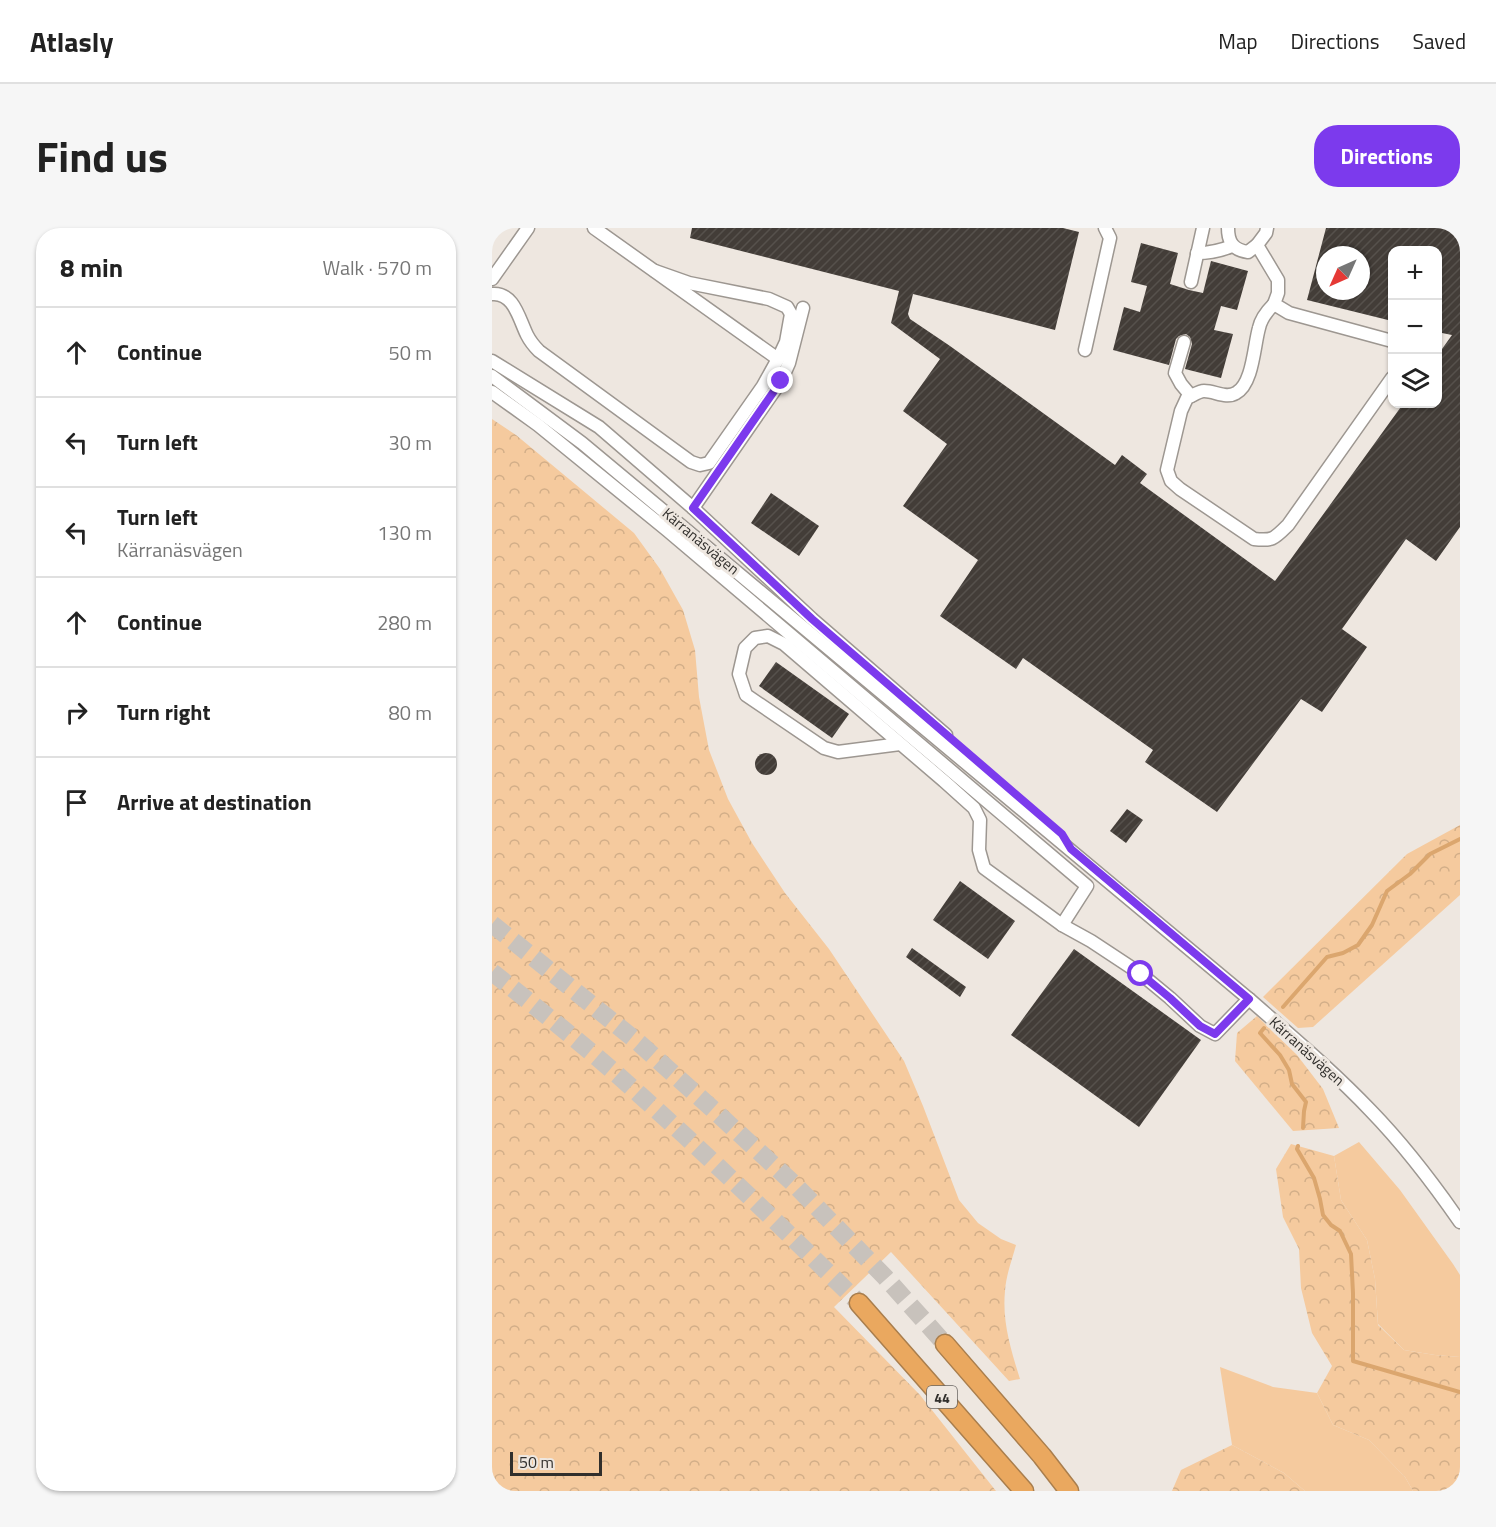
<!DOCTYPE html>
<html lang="en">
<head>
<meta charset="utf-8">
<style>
	body { margin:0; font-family:"Titillium Web",sans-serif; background:#f6f6f6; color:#222 }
	.controls { position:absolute; right:18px; top:18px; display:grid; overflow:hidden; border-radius:12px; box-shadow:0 2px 4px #0004 }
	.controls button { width:54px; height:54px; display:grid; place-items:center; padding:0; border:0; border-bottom:2px solid #e0e0e0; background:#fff; color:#222; font:30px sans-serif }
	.compass { position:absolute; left:824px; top:18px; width:54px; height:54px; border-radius:50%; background:#fff; box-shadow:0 2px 4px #0004; rotate:225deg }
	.scale { position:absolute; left:18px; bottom:15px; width:92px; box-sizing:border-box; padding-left:6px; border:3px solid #312f2c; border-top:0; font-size:16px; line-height:21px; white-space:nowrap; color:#312f2c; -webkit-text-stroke:4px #eee7e0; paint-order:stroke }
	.stop { position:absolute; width:18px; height:18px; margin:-14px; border:4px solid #7c3aed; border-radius:50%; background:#fff }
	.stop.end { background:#7c3aed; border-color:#fff; box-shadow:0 2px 6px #0008 }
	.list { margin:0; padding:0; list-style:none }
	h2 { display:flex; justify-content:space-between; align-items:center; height:78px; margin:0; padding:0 24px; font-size:26px }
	h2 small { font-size:20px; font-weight:400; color:#767676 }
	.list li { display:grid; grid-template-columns:39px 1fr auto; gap:18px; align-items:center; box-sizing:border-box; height:90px; padding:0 24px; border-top:2px solid #e0e0e0 }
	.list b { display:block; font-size:22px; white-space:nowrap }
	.list p { margin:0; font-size:20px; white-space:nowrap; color:#767676 }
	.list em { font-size:20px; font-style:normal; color:#767676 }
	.icon { flex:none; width:33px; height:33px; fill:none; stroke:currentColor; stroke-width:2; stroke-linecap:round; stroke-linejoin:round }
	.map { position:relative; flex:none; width:968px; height:1263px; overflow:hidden; border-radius:24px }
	header { display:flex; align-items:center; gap:36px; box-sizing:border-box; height:84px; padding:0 30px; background:#fff; border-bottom:2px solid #e0e0e0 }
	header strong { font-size:28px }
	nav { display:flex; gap:33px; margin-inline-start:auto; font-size:21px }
	.intro { display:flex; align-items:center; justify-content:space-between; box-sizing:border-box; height:144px; padding:0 36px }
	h1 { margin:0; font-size:42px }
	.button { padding:15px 27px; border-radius:24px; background:#7c3aed; color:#fff; font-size:21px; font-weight:700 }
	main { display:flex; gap:36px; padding:0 36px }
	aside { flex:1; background:#fff; border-radius:24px; box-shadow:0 2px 4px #0004 }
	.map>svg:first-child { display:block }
	.green { fill:#f5ca9e }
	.forest { fill:url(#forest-crowns) }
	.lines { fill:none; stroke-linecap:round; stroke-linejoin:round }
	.stream { stroke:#dba66e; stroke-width:4 }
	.building { fill:url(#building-hatch); fill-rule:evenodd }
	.highway-tunnel { stroke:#c8c2bc; stroke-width:18; stroke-dasharray:18 9; stroke-linecap:butt }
	.minor-casing { stroke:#9d9791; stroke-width:15 }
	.highway-casing { stroke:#a97e4d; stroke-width:21 }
	.minor { stroke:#fff; stroke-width:12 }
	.highway { stroke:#eaa85f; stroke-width:18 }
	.route { stroke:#7c3aed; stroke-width:8 }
	.labels { text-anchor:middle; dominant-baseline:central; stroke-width:6; stroke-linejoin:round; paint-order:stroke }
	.shield { fill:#eee7e0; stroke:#6a6662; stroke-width:1.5 }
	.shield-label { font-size:14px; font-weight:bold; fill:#312f2c }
	.street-label { font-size:15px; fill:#312f2c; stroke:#eee7e0 }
</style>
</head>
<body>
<header>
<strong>Atlasly</strong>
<nav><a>Map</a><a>Directions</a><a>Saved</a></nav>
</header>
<div class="intro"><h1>Find us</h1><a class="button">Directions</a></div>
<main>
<aside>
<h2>8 min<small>Walk · 570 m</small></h2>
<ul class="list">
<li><svg class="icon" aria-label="ahead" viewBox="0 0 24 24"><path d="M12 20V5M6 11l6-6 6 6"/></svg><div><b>Continue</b></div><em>50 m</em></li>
<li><svg class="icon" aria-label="left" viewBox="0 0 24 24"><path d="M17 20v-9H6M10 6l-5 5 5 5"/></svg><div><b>Turn left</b></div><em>30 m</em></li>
<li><svg class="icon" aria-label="left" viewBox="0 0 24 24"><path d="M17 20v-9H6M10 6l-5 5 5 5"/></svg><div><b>Turn left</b><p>Kärranäsvägen</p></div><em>130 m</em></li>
<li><svg class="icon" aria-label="ahead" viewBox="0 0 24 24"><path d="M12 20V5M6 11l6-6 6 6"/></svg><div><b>Continue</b></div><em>280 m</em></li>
<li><svg class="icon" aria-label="right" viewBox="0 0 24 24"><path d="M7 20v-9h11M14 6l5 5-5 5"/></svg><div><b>Turn right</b></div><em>80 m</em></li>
<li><svg class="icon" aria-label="arrive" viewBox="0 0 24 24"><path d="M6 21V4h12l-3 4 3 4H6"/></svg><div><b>Arrive at destination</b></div></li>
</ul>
</aside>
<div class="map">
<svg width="968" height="1263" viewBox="0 0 968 1263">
	<defs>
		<pattern id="forest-crowns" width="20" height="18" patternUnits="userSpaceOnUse" patternTransform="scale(1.5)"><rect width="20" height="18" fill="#f5ca9e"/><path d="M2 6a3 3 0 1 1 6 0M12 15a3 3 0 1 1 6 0" fill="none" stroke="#d2ae88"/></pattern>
		<pattern id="building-hatch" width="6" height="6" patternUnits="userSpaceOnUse" patternTransform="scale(1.5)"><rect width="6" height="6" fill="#433d38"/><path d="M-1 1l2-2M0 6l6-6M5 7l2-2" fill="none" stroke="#56514c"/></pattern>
	</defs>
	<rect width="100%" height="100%" fill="#eee7e0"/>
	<!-- green -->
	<g class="green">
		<path d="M867,914L908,962L961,1036L968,1047V1129L943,1127L912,1122L886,1096L883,1051L875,1012L849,972L842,928Z"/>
		<path d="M728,1139L781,1159L825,1165L841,1197L877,1212L913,1249L921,1263H813L792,1245L740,1217Z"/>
	</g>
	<!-- forest -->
	<g class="forest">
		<path d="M0,191L24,207L142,305L168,341L191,382L203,422L207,469L217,522L236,571L260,615L293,665L337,721L412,833L431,878L467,972L486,995L509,1011L524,1017C520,1032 514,1047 513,1063C510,1094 519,1122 528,1151L517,1153L399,1024L342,1079L428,1167L504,1263H0Z"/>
		<path d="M968,597V667L821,799L806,800L771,769L915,626Z"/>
		<path d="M765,788L805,827L831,861L847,900L801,903L743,833L745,805Z"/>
		<path d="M799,916L842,928L849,972L875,1012L883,1051L886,1097L912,1122L943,1127L968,1129V1263H921L913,1249L877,1212L841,1197L825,1165L840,1138L820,1105L809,1060L807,1021L791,989L784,941Z"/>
		<path d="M740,1217L792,1245L813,1263H680L689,1242Z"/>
	</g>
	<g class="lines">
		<!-- stream -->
		<g class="stream">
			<path d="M791,779L835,729L851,725L866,717L880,697L895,663L918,646L938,626L968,611"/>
			<path d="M772,800L768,805L788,827L797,842L800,856L814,874L812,883L811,900"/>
			<path d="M806,918L805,921L822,950L828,971L831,987L839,997L848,1003L859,1026L861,1065V1133L968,1164"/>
		</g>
	</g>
	<!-- building -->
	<g class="building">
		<path d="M200,0H571L587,4L563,102L421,66L416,86L418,91L458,118L623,237L630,227L655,246L648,255L783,353L911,176H945V128L960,107L945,104V22H900V93L815,72L834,0H962L968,1V299L944,333L914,311L850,401L875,419L830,484L809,471L725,584L653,534L661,522L531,430L524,441L448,388L486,332L411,278L455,216L411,183L448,131L399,95L407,63L198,10ZM833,27H869V63H833Z"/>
		<path d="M649,15L686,25L678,56L697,62L711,65L719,33L756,43L745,82L729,78L722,102L741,106L729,150L693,141L700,116L698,109L694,106L687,108L684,111L677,137L621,122L632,79L648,84L655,58L639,54Z"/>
		<path d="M279,265L327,298L307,328L259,295Z"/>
		<path d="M284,434L357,486L340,510L267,458Z"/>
		<circle cx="274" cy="536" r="11"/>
		<path d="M635,581L651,592L634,615L618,603Z"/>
		<path d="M468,653L523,693L496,731L441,692Z"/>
		<path d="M420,720L474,759L468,769L414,729Z"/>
		<path d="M582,721L709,812L647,899L519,807Z"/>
	</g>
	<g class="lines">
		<!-- highway-tunnel -->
		<g class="highway-tunnel">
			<path d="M0,696L147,815L225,885L302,956L393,1049L453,1116"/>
			<path d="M0,744C50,784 101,824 148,867C223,934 295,1004 367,1075"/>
		</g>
		<!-- minor casing -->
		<g class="minor-casing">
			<g id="minor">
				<path d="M102,0L286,131"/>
				<path d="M736,0C736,14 741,22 756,24L765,17"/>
				<path d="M775,0L774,5L765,17L786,52V65L782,76L797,85L900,113"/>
				<path d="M705,25C718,25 728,23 740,18"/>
				<path d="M0,51L36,0"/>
				<path d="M699,54L711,0"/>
				<path d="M0,66C22,64 27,91 35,107C38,113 42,118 47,123L199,234L208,237L217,235L271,158L286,131L294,114L299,86L295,79L277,71L197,55L163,43"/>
				<path d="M782,76C775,83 769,90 767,100C762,117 761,156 744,165C734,171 723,163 712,163C707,163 700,168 695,170L689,183L675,242L679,253L688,261L762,311C781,313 782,311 796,297L900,150"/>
				<path d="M311,80L297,135L289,153L201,280L320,391L454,507"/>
				<path d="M692,114L683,145L689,156L699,168"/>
				<path d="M593,122L618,10L613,0"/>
				<path d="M0,133L107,199L201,280"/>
				<path d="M0,148L90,215L757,771C798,807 841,843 879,883C912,917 941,955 968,994"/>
				<path d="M0,164L46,197L175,302L595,658L570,697"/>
				<path d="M408,516L346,524L332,520L254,467L247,446L253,420L263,410L276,408L292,416L452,553L482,580L488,592L487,622L492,640L570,697L599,713L649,746L678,770L708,798L723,806L757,771"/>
			</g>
		</g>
		<!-- highway casing -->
		<g class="highway-casing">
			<g id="highway">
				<path d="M367,1075L532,1263"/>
				<path d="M453,1116L550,1228L577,1263"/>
			</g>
		</g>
		<!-- minor -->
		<use href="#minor" class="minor"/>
		<!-- highway -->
		<use href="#highway" class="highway"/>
	</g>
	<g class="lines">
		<!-- route -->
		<path class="route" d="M289,153L201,280L320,391L570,606L579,621L757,771L723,806L708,798L678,770L649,746"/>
	</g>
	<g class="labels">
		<!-- shield labels -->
		<rect class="shield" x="435" y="1158" width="30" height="22" rx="4.5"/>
		<g class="shield-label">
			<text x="450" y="1169">44</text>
		</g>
		<!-- street labels -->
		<g class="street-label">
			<text transform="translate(209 313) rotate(40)">Kärranäsvägen</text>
			<text transform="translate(815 823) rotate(42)">Kärranäsvägen</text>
		</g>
	</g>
</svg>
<div class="controls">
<button>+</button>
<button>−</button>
<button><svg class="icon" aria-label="layers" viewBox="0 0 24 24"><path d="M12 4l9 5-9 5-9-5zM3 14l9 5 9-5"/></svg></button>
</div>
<svg class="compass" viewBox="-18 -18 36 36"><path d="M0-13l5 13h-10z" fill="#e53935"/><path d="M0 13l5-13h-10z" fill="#767676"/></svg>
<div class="scale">50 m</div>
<div class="stop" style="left:649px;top:746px"></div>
<div class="stop end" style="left:289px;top:153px"></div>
</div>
</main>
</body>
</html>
